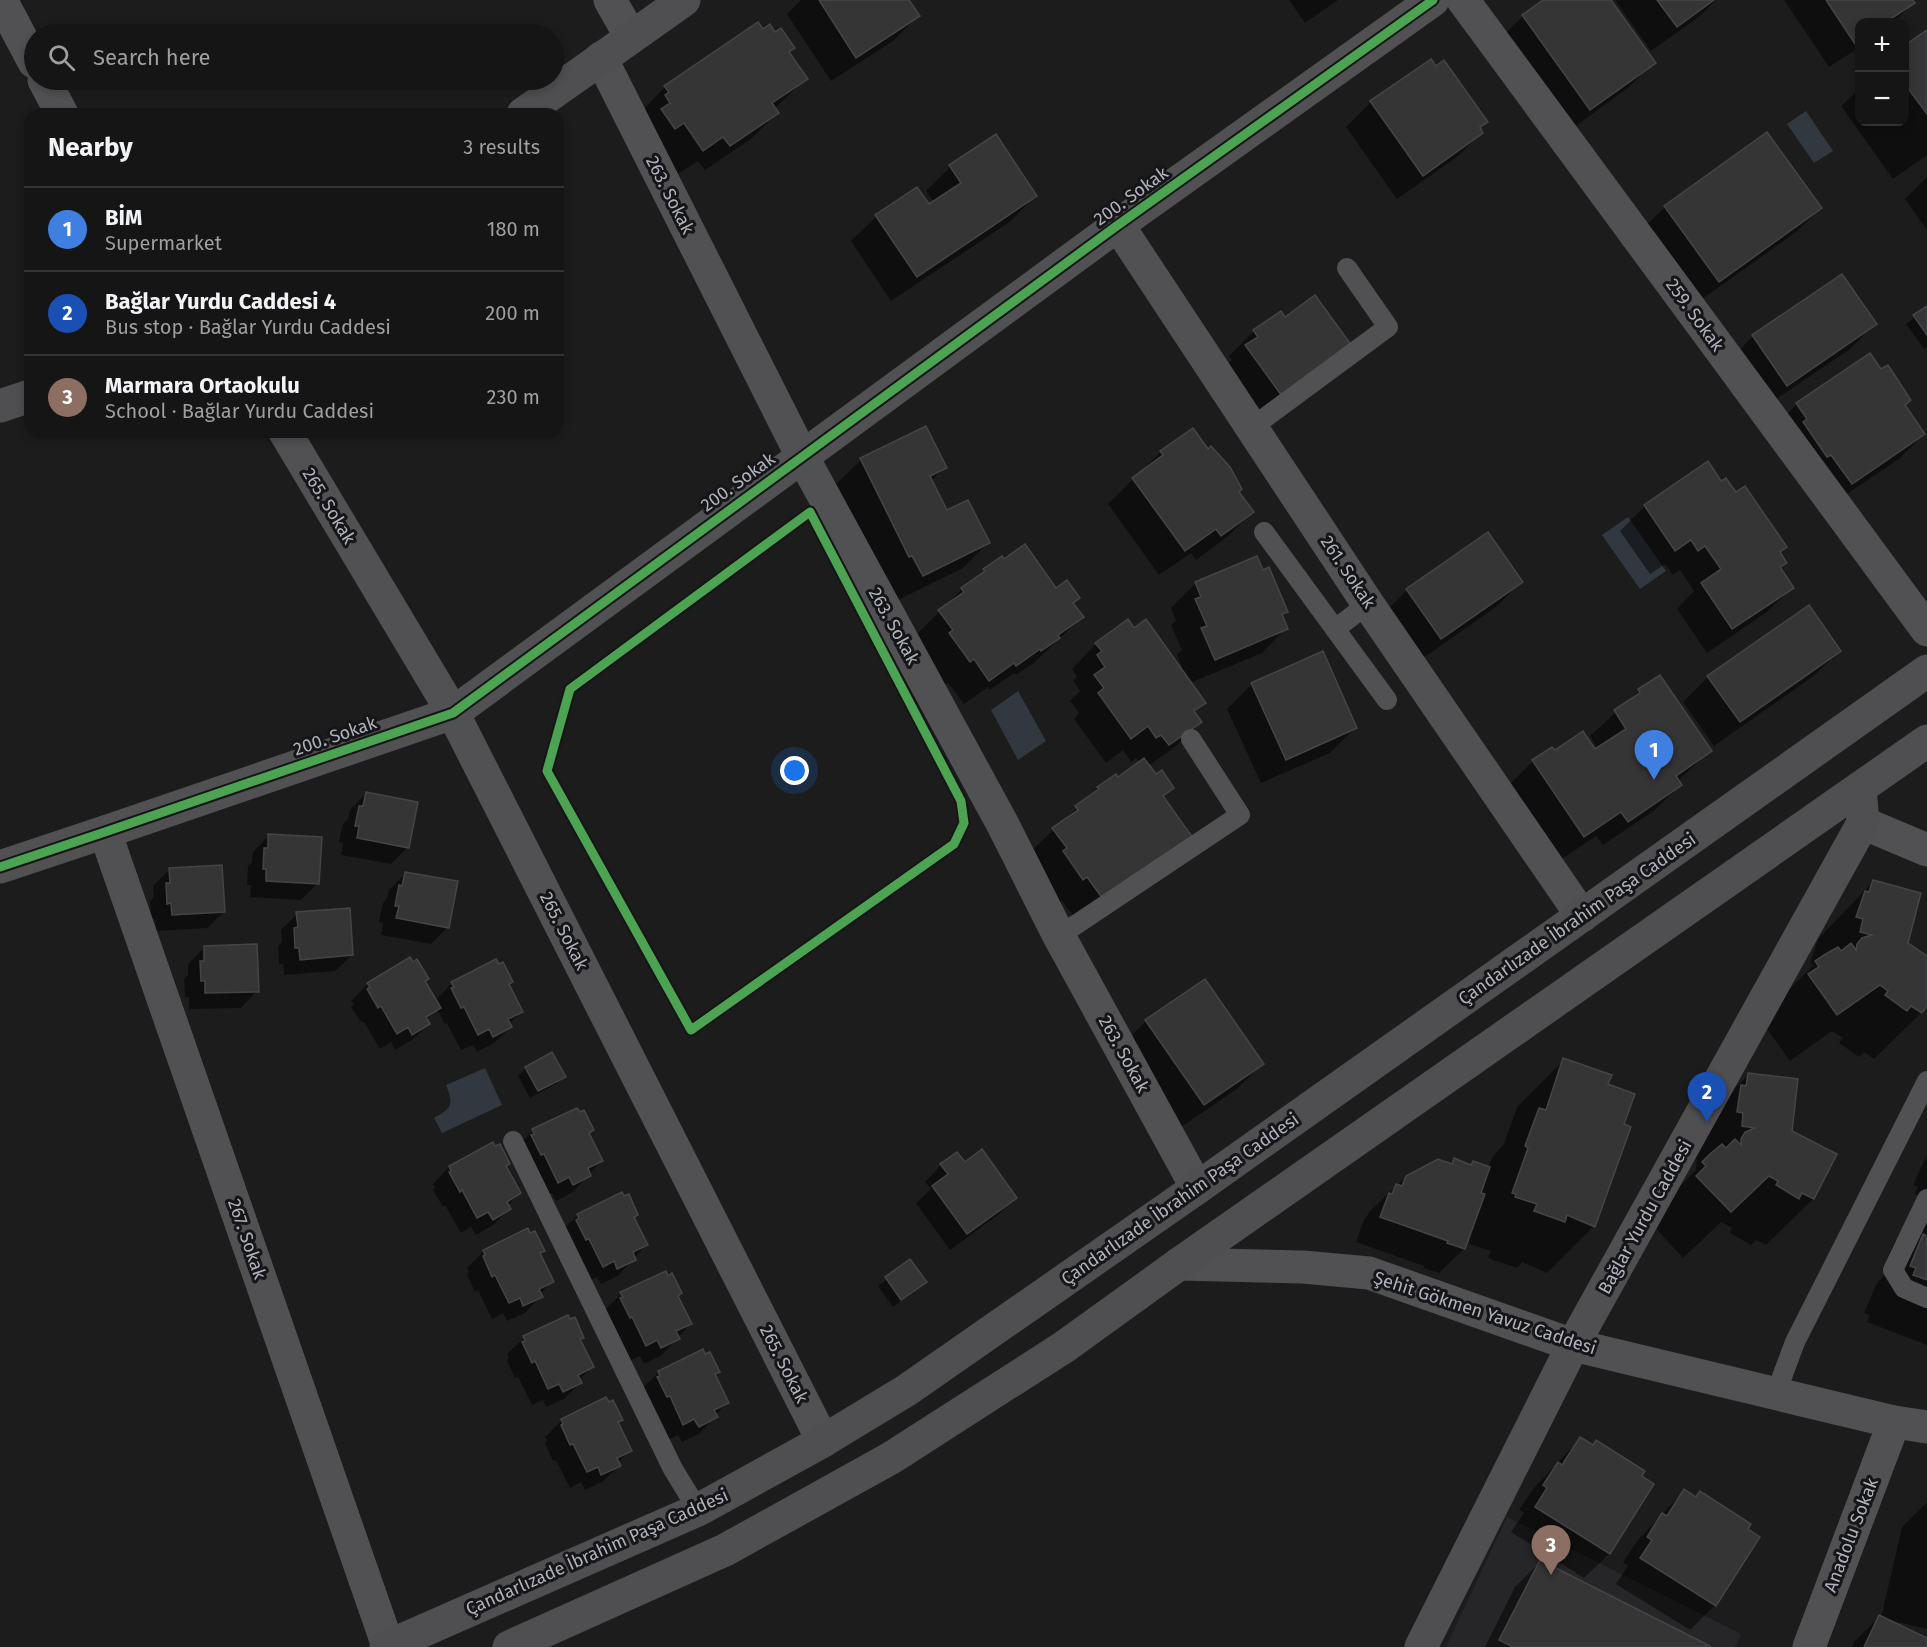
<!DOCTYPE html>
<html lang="en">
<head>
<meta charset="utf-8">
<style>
	body { margin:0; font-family:"Fira Sans",sans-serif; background:#1e1e1e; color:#f1f3f6 }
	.controls { position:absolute; right:18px; top:18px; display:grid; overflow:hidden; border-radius:12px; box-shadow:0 3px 9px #0003 }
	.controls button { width:54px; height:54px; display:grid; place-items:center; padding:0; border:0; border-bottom:2px solid #343434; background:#151515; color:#f1f3f6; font:30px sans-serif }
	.you { position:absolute; left:795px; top:771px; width:21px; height:21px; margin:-15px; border:4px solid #fff; border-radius:50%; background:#1a73e8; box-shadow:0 0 0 9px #1a73e833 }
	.badge { display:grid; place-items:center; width:39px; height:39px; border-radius:50%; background:#7c7e83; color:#fff; font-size:20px; font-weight:700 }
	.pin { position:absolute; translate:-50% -50px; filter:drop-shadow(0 2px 3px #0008) }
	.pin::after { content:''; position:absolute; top:32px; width:21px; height:18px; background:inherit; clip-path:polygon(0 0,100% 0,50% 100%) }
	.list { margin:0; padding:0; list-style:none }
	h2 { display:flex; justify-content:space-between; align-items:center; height:78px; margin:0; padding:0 24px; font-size:26px }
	h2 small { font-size:20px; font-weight:400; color:#9d9fa0 }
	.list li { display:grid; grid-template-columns:39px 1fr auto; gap:18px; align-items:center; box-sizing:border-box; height:84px; padding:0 24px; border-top:2px solid #343434 }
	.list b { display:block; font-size:22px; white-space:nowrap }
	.list p { margin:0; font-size:20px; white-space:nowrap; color:#9d9fa0 }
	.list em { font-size:20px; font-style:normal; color:#9d9fa0 }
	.icon { flex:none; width:33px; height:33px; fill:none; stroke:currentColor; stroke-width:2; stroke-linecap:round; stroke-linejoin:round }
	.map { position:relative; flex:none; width:1927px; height:1647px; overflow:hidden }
	.search { position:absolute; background:#151515; box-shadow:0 3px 9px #0003; left:24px; top:24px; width:540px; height:66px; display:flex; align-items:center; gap:15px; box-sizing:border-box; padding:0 21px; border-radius:33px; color:#9d9fa0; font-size:22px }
	.panel { position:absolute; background:#151515; box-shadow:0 3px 9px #0003; left:24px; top:108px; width:540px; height:330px; border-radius:18px }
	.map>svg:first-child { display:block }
	.built { fill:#262628 }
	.water { fill:#32383f }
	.shadow { fill:#0007 }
	.building { fill:#353536; stroke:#454548; stroke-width:1.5 }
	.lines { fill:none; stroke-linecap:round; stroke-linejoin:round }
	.lane { stroke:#515154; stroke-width:20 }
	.street { stroke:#515154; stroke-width:33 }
	.secondary { stroke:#4f4f52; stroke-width:33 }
	.cycleway-casing { stroke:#161618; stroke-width:13 }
	.cycleway { stroke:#4ca352; stroke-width:9 }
	.labels { text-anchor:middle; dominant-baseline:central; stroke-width:6; stroke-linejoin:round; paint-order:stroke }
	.street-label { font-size:18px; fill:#afb2bb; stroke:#161618 }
</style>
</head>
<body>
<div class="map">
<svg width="1927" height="1647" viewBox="0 0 1927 1647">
	<rect width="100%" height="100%" fill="#1c1c1c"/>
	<!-- built -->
	<path class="built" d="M1507,1517L1737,1632L1741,1635L1735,1647H1446Z"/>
	<!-- water -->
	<g class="water">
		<path d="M1806,111L1833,151L1814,163L1787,124Z"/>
		<path d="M1628,517L1666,571L1640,589L1602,535Z"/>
		<path d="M1018,691L1046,741L1018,760L991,710Z"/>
		<path d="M485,1068L502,1105L442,1133L434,1118C452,1108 454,1105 446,1085Z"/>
	</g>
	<!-- shadow -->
	<g class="shadow">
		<path d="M801,0H907L918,16L893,41L831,81L787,14Z"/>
		<path d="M1289,0H1338L1305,23Z"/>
		<path d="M1546,0H1609L1654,62L1629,87L1565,134L1498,41L1523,16Z"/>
		<path d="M1615,0H1716L1700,16L1651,51Z"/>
		<path d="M1784,0H1911L1913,3L1894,22H1860V47L1829,67Z"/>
		<path d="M1927,32V155L1893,179L1841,106L1860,88V122H1904V48Z"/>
		<path d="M788,53L806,79L774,109L777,113L752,138L705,170L698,161L678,174L641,112L665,87Z"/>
		<path d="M1436,68L1486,122L1479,129L1481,133L1457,157L1397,199L1346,127L1371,102Z"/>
		<path d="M950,167L1035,196L1011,221L891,301L851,241L876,217L917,189L929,207L934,203L926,191Z"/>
		<path d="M1927,177V230L1905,199Z"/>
		<path d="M1665,207L1821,208L1796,232L1694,305L1640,231Z"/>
		<path d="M1927,308V347L1924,349L1906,324Z"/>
		<path d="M1285,319L1350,346L1256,420L1221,371L1232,360L1229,356L1254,331Z"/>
		<path d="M1875,324L1850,349L1762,409L1729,361L1753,336Z"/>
		<path d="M1797,404L1904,405L1924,434L1899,459L1826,508L1772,429Z"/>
		<path d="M925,428L945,467L931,481L946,512L988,543L963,568L898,600L836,484L861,460Z"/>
		<path d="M1193,430L1252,512L1227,537L1196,560L1191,553L1159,575L1108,504L1161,452Z"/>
		<path d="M1721,483L1736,494L1786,547L1779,554L1785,563L1779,569L1792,588L1767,612L1707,653L1677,609L1694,591L1680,570L1673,575L1665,564L1650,574L1620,531L1645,506Z"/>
		<path d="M1002,558L1056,590L1072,604L1082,617L1034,663L1016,675L1014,673L990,690L988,687L964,704L948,683L944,685L915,636L962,589Z"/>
		<path d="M1263,572L1286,612L1281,617L1286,628L1262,653L1190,683L1204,702L1194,713L1200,722L1175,747L1148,766L1156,776L1172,788L1163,798L1191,838L1078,922L1062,901L1058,903L1028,854L1098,788L1115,776L1118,779L1140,763L1136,758L1131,762L1123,750L1106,763L1074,719L1079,713L1070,701L1080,691L1073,681L1077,677L1072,669L1096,644L1134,630L1185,676L1177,654L1182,650L1171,625L1176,621L1171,608L1196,583Z"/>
		<path d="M1521,582L1496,607L1416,663L1382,615L1407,590Z"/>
		<path d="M1839,651L1815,675L1714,746L1683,702L1708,677Z"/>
		<path d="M1252,684L1355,728L1330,753L1261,783L1227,709Z"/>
		<path d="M1639,691L1710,751L1678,781L1680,785L1655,810L1603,845L1596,836L1559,861L1508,786L1533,761L1554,752L1595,751L1598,749L1590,736Z"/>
		<path d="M366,793L408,847L391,864L341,855L343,843L339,842L343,824L348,819L350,810Z"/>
		<path d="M269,835L318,883L301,900L250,897L251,885H247L248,866L252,862L253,852Z"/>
		<path d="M170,869L224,912L207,928L156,931L155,919H151L150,901L154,897L153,886Z"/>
		<path d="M406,873L448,927L431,944L381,935L383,923L379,922L383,903L387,898L389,890Z"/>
		<path d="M1873,882L1906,944L1927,958V1003L1921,1013L1874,1059L1864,1052L1859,1057L1839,1043L1843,1038L1832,1031L1790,1061L1762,1022L1769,1009L1814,965L1810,964L1818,939Z"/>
		<path d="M297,914L352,955L335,971L284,975L283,964H279L278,946L282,942L281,930Z"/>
		<path d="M204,948L257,991L241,1008L189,1009V997H185L184,979L188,975V964Z"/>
		<path d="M410,959L435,1001L452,983L511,982L508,985L521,1012L509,1024L511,1027L494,1043L477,1052L473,1045L461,1050L447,1023L445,1024L437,1009L426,1020L429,1024L412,1040L395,1050L391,1042L380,1049L364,1022L362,1023L351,1007L354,1004L351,1001L368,984Z"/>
		<path d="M1205,981L1262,1064L1237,1089L1178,1129L1121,1046L1146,1021Z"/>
		<path d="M1564,1060L1606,1085L1622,1125L1594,1226L1547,1273L1522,1262L1517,1268L1488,1258L1491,1251L1469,1244L1470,1241L1467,1240L1464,1249L1439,1273L1423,1268L1424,1266L1356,1242L1364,1220L1371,1210L1406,1177L1450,1164L1454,1160L1470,1166L1488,1168L1493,1156L1504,1144L1517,1107Z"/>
		<path d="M526,1068L564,1076L556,1084L530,1098L518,1076Z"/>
		<path d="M1748,1075L1790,1132L1835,1155L1813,1199L1766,1245L1756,1240L1751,1245L1730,1233L1732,1228L1721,1222L1683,1258L1651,1223L1656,1210L1696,1170L1697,1159H1691L1702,1122Z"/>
		<path d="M592,1130L588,1134L601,1161L573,1192L556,1201L552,1193L541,1198L516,1147L533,1131Z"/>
		<path d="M492,1144L520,1193L507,1206L509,1209L493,1225L476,1235L471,1227L461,1233L445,1205L443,1207L433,1190L435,1187L433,1184L449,1167Z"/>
		<path d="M1927,1155V1199L1915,1194L1918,1187L1913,1185Z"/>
		<path d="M964,1164L1015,1198L999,1214L950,1250L916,1203L931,1189L925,1182L941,1165Z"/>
		<path d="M1927,1209V1345L1867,1322L1870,1315L1864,1313L1877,1283L1887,1272L1882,1270L1895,1241Z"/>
		<path d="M578,1215L646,1245L618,1276L601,1284L597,1277L586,1282L561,1231Z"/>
		<path d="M484,1251H543L539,1255L552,1281L540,1294L541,1296L525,1313L507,1321L503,1313L492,1319L478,1290L475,1292L467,1274L469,1272L467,1268Z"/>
		<path d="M910,1261L925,1281L893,1307L878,1286Z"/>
		<path d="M621,1294L677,1297L690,1324L662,1355L644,1364L640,1356L629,1361L605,1310Z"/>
		<path d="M567,1317L583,1337L579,1341L592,1367L579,1380L581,1382L564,1399L546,1407L543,1400L532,1405L518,1377L515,1378L507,1360L509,1358L507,1354L524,1338Z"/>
		<path d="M659,1372H718L714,1376L727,1402L699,1434L682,1442L678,1435L667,1440L642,1389Z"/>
		<path d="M562,1420H621L617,1424L630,1450L618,1463L619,1466L602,1482L585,1490L581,1482L570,1488L556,1460L553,1461L545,1443L547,1440L545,1437Z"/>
		<path d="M1580,1439L1592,1446L1596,1442L1652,1485L1609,1554L1584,1578L1511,1532L1524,1513L1519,1510L1533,1489Z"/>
		<path d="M1684,1491L1715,1605L1690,1630L1616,1584L1628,1566L1623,1562L1638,1540Z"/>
		<path d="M1927,1502V1629L1889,1620L1927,1640V1647H1852L1854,1642L1879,1617L1881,1618L1902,1527Z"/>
		<path d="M1540,1562L1708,1647H1485L1515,1587Z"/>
	</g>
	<!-- building -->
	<g class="building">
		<path d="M819,0H909L920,16L856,58Z"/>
		<path d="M1543,0H1611L1656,63L1590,110L1522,15Z"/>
		<path d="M1657,0H1714L1677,27Z"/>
		<path d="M1826,0H1913L1915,3L1886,22H1860V40L1855,44Z"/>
		<path d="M758,22L763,29L770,24L775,32L781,28L795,48L789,52L808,79L772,103L779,113L730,146L723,137L703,151L684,123L675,129L661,109L670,103L665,95L669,92L664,86Z"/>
		<path d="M1927,30V114L1904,83V46Z"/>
		<path d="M1431,59L1436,66L1444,60L1488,122L1480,127L1483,133L1423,176L1370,101Z"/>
		<path d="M1767,132L1822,208L1719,282L1664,206Z"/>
		<path d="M996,134L1037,196L917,277L875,215L917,187L929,204L961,183L949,165Z"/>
		<path d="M1842,274L1877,324L1787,386L1752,335Z"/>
		<path d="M1315,295L1352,346L1282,396L1245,345L1258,337L1253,330L1281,311L1285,317Z"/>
		<path d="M1927,306V335L1913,315Z"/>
		<path d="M1870,353L1881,369L1888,365L1911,400L1905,405L1925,434L1852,484L1831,455L1827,457L1803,422L1807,419L1796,403Z"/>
		<path d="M926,426L947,468L930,476L947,510L968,500L990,543L923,576L912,556L909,557L860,458Z"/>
		<path d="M1193,428L1208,449L1211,446L1230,467L1242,489L1239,492L1254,512L1221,536L1216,529L1185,551L1132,478L1163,455L1160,451Z"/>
		<path d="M1708,461L1721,481L1726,478L1736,492L1745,486L1787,547L1780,552L1787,563L1780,567L1794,588L1732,629L1701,583L1721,569L1705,546L1698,551L1691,540L1675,551L1644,505Z"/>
		<path d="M1488,532L1523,582L1441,639L1406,589Z"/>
		<path d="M1025,544L1056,588L1067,580L1080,598L1073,603L1084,617L1058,635L1060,638L1041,651L1040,649L1016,666L1014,663L989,681L974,659L970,662L949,633L953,630L938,610L964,592L961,588L985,571L983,569L1002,556L1004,559Z"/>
		<path d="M1257,556L1263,570L1269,567L1288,612L1282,614L1288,629L1215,660L1201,628L1207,626L1195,599L1201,597L1195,582Z"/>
		<path d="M1809,605L1841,651L1740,722L1707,676Z"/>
		<path d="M1128,619L1134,628L1146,619L1206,703L1194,711L1202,722L1169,745L1161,735L1156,738L1148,726L1131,739L1098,693L1104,688L1094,675L1105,667L1097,655L1102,651L1095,643Z"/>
		<path d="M1323,651L1357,728L1286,760L1251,683Z"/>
		<path d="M1660,675L1712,751L1676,776L1682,785L1628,822L1621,812L1584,837L1532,760L1552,747L1555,750L1583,731L1595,749L1626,729L1614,710L1640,693L1638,689Z"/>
		<path d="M1144,758L1156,774L1162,770L1174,788L1163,796L1193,838L1103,899L1087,877L1083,880L1063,851L1067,848L1052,828L1078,810L1075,806L1099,789L1097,787L1116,774L1118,777Z"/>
		<path d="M366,792L418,802L409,848L357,838L359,826H355L359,806H363Z"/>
		<path d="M268,834L322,837L319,884L266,881V869H263L264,848H268Z"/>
		<path d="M222,865L225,912L172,915L171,903L167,904L166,883H170L169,868Z"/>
		<path d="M405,872L458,881L449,928L396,918L399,906H395L399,885L402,886Z"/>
		<path d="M1873,880L1921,893L1908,943L1927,956V1006L1922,1013L1911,1006L1907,1011L1885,995L1888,991L1880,985L1837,1015L1808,974L1819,967L1815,961L1824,955L1838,947L1841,951L1851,943L1856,950L1857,944L1862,938L1872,935L1860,932L1863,919L1856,917L1865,891L1869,892Z"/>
		<path d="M350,908L353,955L300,960L299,948H295L294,928L298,927L296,912Z"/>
		<path d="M257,944L259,992L205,993V981H201L200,961H204V946Z"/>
		<path d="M410,957L413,962L417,959L429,979L425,981L441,1008L426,1017L430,1024L412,1035L408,1027L397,1034L381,1006L378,1008L367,989L370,987L367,983Z"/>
		<path d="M496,959L499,964L503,962L513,982L509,984L523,1012L508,1019L512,1027L493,1037L489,1029L478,1035L464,1007L461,1008L451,988L454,987L451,982Z"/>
		<path d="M1205,979L1264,1064L1204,1105L1145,1020Z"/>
		<path d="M552,1052L566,1077L538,1091L525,1067Z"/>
		<path d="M1563,1058L1612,1075L1608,1084L1635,1094L1624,1124L1631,1127L1595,1227L1567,1215L1565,1222L1534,1211L1537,1204L1515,1197L1516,1194L1512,1193L1528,1148L1525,1146L1539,1108L1546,1110Z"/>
		<path d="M1748,1073L1798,1079L1792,1131L1837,1154L1814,1199L1802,1193L1799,1199L1776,1185L1778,1181L1769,1176L1731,1212L1696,1176L1706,1166L1702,1162L1710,1154L1722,1144L1726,1148L1735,1139L1741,1145V1139L1745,1132L1755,1128L1742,1126L1743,1113L1737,1112L1741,1085L1746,1086Z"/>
		<path d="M577,1108L580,1112L584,1110L594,1130L589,1133L603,1161L588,1168L591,1176L573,1185L569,1177L558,1183L544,1154L541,1155L531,1135L534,1134L532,1129Z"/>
		<path d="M493,1142L495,1146L500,1144L510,1164L506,1166L521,1193L507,1202L511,1209L493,1220L488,1212L477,1218L462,1190L460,1192L449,1172L451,1171L449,1166Z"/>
		<path d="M982,1149L1017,1198L967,1234L932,1186L948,1174L940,1164L957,1152L965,1162Z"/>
		<path d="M1454,1158L1471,1165L1473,1161L1490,1167L1481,1193L1485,1194L1465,1249L1447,1243L1448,1241L1380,1217L1389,1193L1392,1194L1396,1184L1402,1186L1406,1176L1438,1159L1452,1164Z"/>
		<path d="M622,1192L624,1196L629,1194L638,1215L634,1217L648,1245L633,1252L636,1260L617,1269L614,1261L603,1267L589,1239L586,1240L576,1220L579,1218L577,1214Z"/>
		<path d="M528,1228L530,1233L535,1231L545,1251L540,1253L554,1282L539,1289L543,1297L523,1306L520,1298L509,1303L495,1275L492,1277L483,1256L485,1255L483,1250Z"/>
		<path d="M1923,1234L1927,1236V1280L1913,1275L1916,1268L1910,1266Z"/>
		<path d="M910,1259L927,1282L901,1300L885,1277Z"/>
		<path d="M666,1271L668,1276L672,1273L682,1293L678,1296L692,1324L676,1331L680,1339L661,1348L657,1340L646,1346L632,1317L630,1318L620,1298L623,1297L620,1292Z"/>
		<path d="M568,1315L570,1319L575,1317L584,1338L580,1339L594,1367L578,1375L582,1383L563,1392L559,1384L548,1389L535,1361L532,1363L522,1342L525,1341L523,1336Z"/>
		<path d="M703,1349L705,1354L710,1352L720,1372L715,1374L729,1403L714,1410L718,1417L699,1427L694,1419L683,1425L670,1396L667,1397L657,1377L660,1376L658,1371Z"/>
		<path d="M606,1397L609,1402L613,1400L623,1420L618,1422L632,1451L617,1458L621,1466L601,1475L598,1467L587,1472L573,1444L570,1445L561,1425L563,1424L561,1419Z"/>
		<path d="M1580,1437L1593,1445L1596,1440L1645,1471L1642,1476L1654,1484L1610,1554L1535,1507L1547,1488L1543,1485L1558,1462L1562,1465Z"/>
		<path d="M1684,1489L1696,1497L1700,1491L1751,1524L1748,1529L1760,1537L1716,1606L1640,1558L1652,1540L1647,1537L1662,1513L1667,1516Z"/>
		<path d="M1540,1560L1710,1646V1647H1513L1499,1640Z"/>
		<path d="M1879,1615L1927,1638V1647H1864Z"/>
	</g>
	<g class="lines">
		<!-- lane -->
		<g class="lane">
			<path d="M1251,428L1388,327L1347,268"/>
			<path d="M1264,532L1387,700"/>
			<path d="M1335,629L1368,604"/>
			<path d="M1059,936L1240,815L1191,739"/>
			<path d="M513,1141L673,1469L698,1510"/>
			<path d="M1927,1199L1893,1270L1904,1288L1927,1298"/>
			<path d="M1776,1393L1795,1342L1927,1081"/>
		</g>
		<!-- street -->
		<g class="street">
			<path d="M1,0L34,62"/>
			<path d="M610,0L631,37"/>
			<path d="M1463,0L1927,630"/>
			<path d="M601,58L802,456L1002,823L1059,936L1197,1188"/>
			<path d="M44,80L62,114"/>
			<path d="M1118,225L1368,604L1582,916"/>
			<path d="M285,432L453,713L823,1441"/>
			<path d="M1863,823L1927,850"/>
			<path d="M105,832L388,1646"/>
			<path d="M0,867L105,832L453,713L1118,225L1433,0"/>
			<path d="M1179,1264L1303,1267L1369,1273L1573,1345L1894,1422L1927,1427"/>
			<path d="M1809,1647L1894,1422"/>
		</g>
		<!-- secondary -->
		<g class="secondary">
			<path d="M523,114L684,0"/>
			<path d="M0,406L30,396"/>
			<path d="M386,1647L698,1510L823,1441L907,1390L1197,1188L1927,671"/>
			<path d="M509,1647L725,1550L891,1458L1064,1347L1179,1264L1927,741"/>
			<path d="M1421,1647L1573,1345L1863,823L1860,788"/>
		</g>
		<!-- cycleway casing -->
		<g class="cycleway-casing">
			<g id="cycleway">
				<path d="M810,512L961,801L964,823L954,844L691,1030L547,771L570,689Z"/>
				<path d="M0,867L105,832L453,713L1118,225L1433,0"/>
			</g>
		</g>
		<!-- cycleway -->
		<use href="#cycleway" class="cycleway"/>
	</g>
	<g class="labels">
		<!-- street labels -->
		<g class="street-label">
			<text transform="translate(670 195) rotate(63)">263. Sokak</text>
			<text transform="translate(1131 196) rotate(-36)">200. Sokak</text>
			<text transform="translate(1695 315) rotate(54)">259. Sokak</text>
			<text transform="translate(738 482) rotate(-36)">200. Sokak</text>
			<text transform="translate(329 506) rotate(59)">265. Sokak</text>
			<text transform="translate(1348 572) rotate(56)">261. Sokak</text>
			<text transform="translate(894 626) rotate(61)">263. Sokak</text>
			<text transform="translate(335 736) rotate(-19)">200. Sokak</text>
			<text transform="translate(1577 919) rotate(-35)">Çandarlızade İbrahim Paşa Caddesi</text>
			<text transform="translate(564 931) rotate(63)">265. Sokak</text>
			<text transform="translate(1124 1054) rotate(61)">263. Sokak</text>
			<text transform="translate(1180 1199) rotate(-35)">Çandarlızade İbrahim Paşa Caddesi</text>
			<text transform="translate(1645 1217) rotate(-61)">Bağlar Yurdu Caddesi</text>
			<text transform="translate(247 1239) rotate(71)">267. Sokak</text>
			<text transform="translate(1485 1313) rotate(18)">Şehit Gökmen Yavuz Caddesi</text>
			<text transform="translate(784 1364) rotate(63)">265. Sokak</text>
			<text transform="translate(1851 1535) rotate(-69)">Anadolu Sokak</text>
			<text transform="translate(597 1552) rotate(-24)">Çandarlızade İbrahim Paşa Caddesi</text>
		</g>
	</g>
</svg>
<div class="controls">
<button>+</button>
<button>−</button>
</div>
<div class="you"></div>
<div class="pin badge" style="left:1654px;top:780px;background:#3f7fe0">1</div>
<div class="pin badge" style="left:1707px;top:1122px;background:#1a4fb4">2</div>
<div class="pin badge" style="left:1551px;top:1575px;background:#8d6e63">3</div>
<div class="search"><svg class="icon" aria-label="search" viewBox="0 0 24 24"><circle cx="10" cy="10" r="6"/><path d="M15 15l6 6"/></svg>Search here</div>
<section class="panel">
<h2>Nearby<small>3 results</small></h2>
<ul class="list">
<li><span class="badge" style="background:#3f7fe0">1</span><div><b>BİM</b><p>Supermarket</p></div><em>180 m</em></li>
<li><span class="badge" style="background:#1a4fb4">2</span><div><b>Bağlar Yurdu Caddesi 4</b><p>Bus stop · Bağlar Yurdu Caddesi</p></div><em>200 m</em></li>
<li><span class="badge" style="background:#8d6e63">3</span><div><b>Marmara Ortaokulu</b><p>School · Bağlar Yurdu Caddesi</p></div><em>230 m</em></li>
</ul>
</section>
</div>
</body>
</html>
